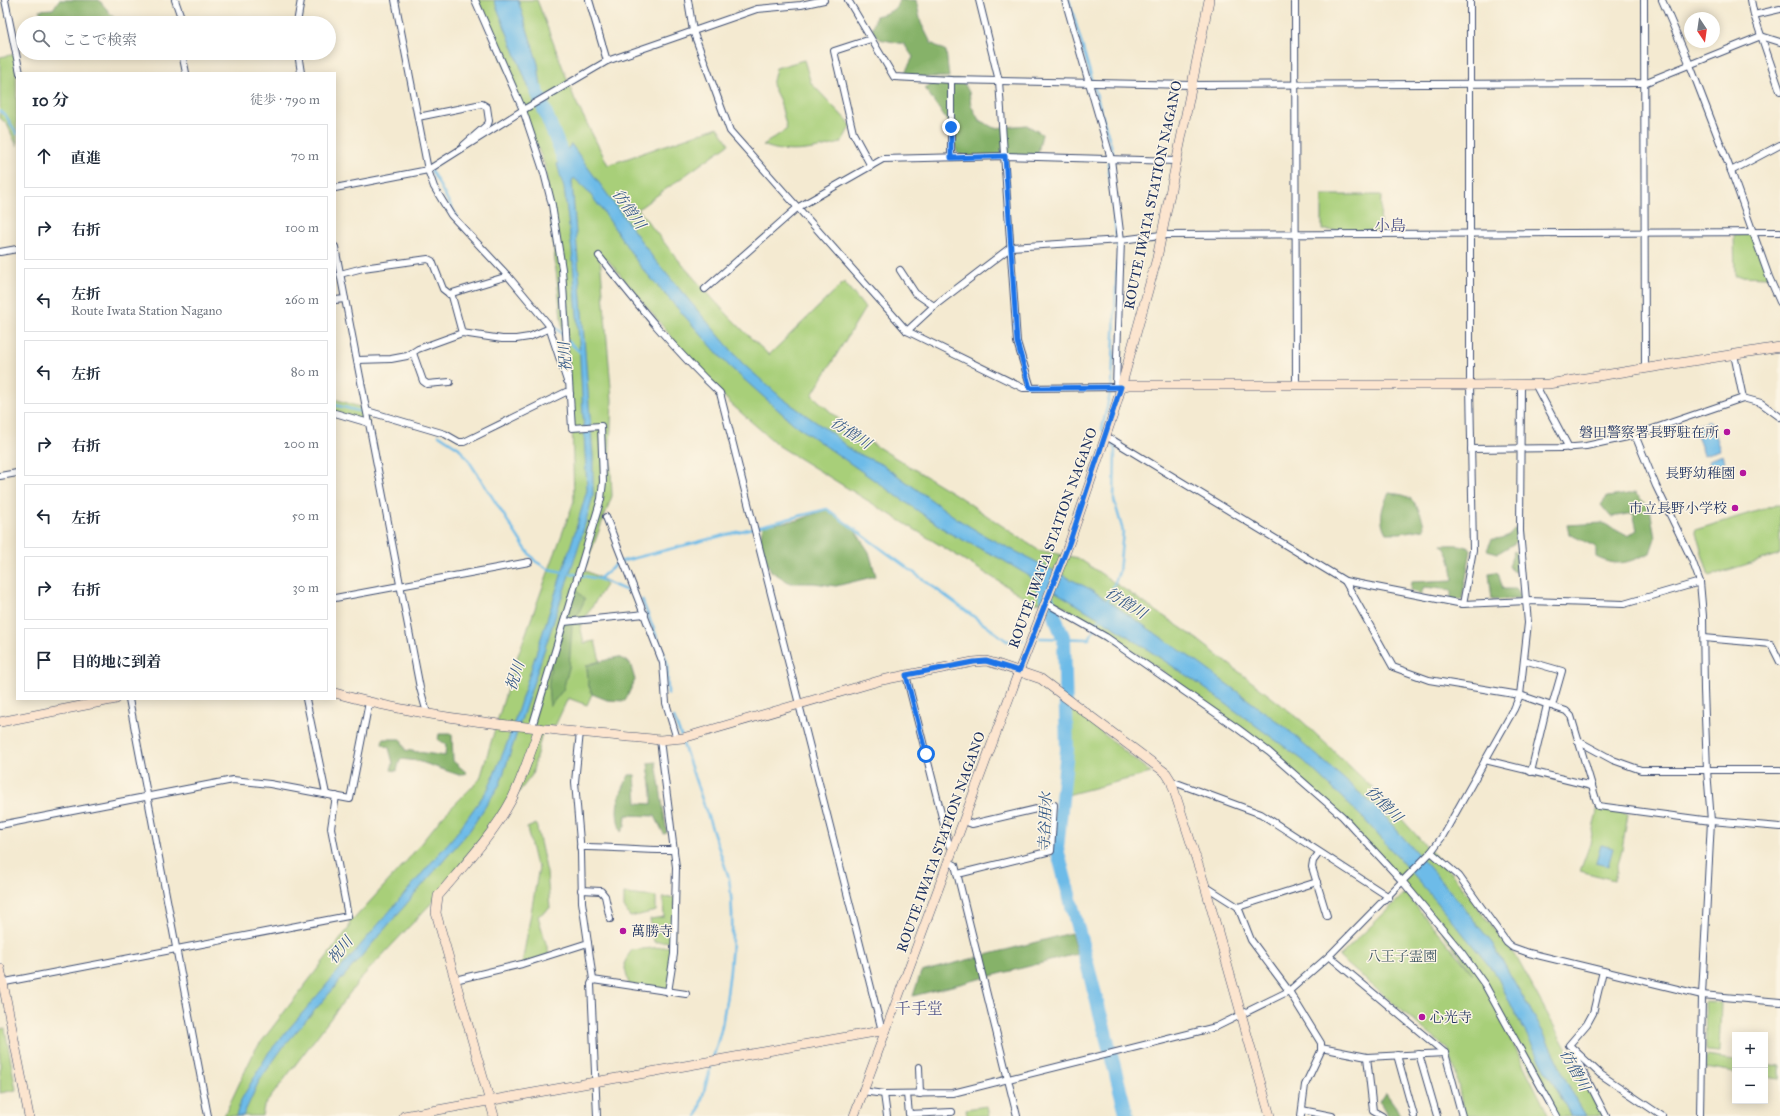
<!DOCTYPE html>
<html lang="ja">
<head>
<meta charset="utf-8">
<style>
	body { margin:0; font-family:"IM FELL Great Primer","Noto Serif JP",serif; background:#f6f6f7; color:#1f2937 }
	.controls { position:absolute; right:12px; bottom:12px; display:grid; overflow:hidden; border-radius:0px; box-shadow:0 2px 10px #0003 }
	.controls button { width:36px; height:36px; display:grid; place-items:center; padding:0; border:0; border-bottom:1px solid #e0e1e3; background:#fff; color:#1f2937; font:20px sans-serif }
	.compass { position:absolute; left:1684px; top:12px; width:36px; height:36px; border-radius:50%; background:#fff; box-shadow:0 2px 10px #0003; rotate:167deg }
	.stop { position:absolute; width:12px; height:12px; margin:-9px; border:3px solid #1a73e8; border-radius:50%; background:#fff }
	.stop.end { background:#1a73e8; border-color:#fff; box-shadow:0 1px 4px #0008 }
	.list { margin:0; padding:0; list-style:none }
	h2 { display:flex; justify-content:space-between; align-items:center; height:52px; margin:0; padding:0 16px; font-size:17px }
	h2 small { font-size:13px; font-weight:400; color:#747a83 }
	.list li { display:grid; grid-template-columns:26px 1fr auto; gap:12px; align-items:center; box-sizing:border-box; height:64px; margin:0 8px 8px; padding:0 8px; border:1px solid #e0e1e3; border-radius:0px }
	.list b { display:block; font-size:15px; white-space:nowrap }
	.list p { margin:0; font-size:13px; white-space:nowrap; color:#747a83 }
	.list em { font-size:13px; font-style:normal; color:#747a83 }
	.icon { flex:none; width:22px; height:22px; fill:none; stroke:currentColor; stroke-width:2; stroke-linecap:round; stroke-linejoin:round }
	.map { position:relative; flex:none; width:1780px; height:1116px; overflow:hidden }
	.search { position:absolute; background:#fff; box-shadow:0 2px 10px #0003; left:16px; top:16px; width:320px; height:44px; display:flex; align-items:center; gap:10px; box-sizing:border-box; padding:0 14px; border-radius:22px; color:#747a83; font-size:15px }
	.panel { position:absolute; background:#fff; box-shadow:0 2px 10px #0003; left:16px; top:72px; width:320px; height:628px; border-radius:0px }
	.map>svg:first-child { display:block }
	.green { fill:#a8cf79; stroke:#627f6c }
	.forest { fill:#86b269; stroke:#507064 }
	.water { fill:#6dbbe8; stroke:#4475a3 }
	.lines { fill:none; stroke-linecap:round; stroke-linejoin:round }
	.stream { stroke:#6dbbe8; stroke-width:2.5 }
	.river { stroke:#6dbbe8; stroke-width:14 }
	.street-casing { stroke:#3c4b6f; stroke-width:8 }
	.secondary-casing { stroke:#3c4b6f; stroke-width:10 }
	.street { stroke:#fff; stroke-width:6 }
	.secondary { stroke:#fce5cf; stroke-width:9 }
	.route { stroke:#1a73e8; stroke-width:5 }
	.poi-dot { fill:#b5179e; stroke:#fcf5e5; stroke-width:1.5 }
	.labels { text-anchor:middle; dominant-baseline:central; stroke-width:3; stroke-linejoin:round; paint-order:stroke }
	.street-label { font-size:14px; fill:#1b2f5e; stroke:#fcf5e5 }
	.poi-label { font-size:14px; fill:#1b2f5e; stroke:#fcf5e5; text-anchor:end }
	.park-label { font-size:14px; fill:#3e5765; stroke:#fcf5e5 }
	.water-label { font-size:15px; font-style:italic; fill:#345987; stroke:#fcf5e5 }
	.quarter-label { font-size:16px; fill:#575c8e; stroke:#fcf5e5 }
</style>
</head>
<body>
<div class="map">
<svg width="1780" height="1116" viewBox="0 0 1780 1116">
	<rect width="100%" height="100%" fill="#fcf5e5"/>
	<filter id="ink" filterUnits="userSpaceOnUse"><feTurbulence type="fractalNoise" baseFrequency=".025" numOctaves="2"/><feDisplacementMap in="SourceGraphic" scale="8" xChannelSelector="R" yChannelSelector="G"/><feConvolveMatrix kernelMatrix="1 2 1 2 8 2 1 2 1" color-interpolation-filters="sRGB"/></filter>
	<filter id="wash" filterUnits="userSpaceOnUse"><feTurbulence type="fractalNoise" baseFrequency=".012" numOctaves="4" result="noise"/><feDisplacementMap in="SourceGraphic" scale="16" xChannelSelector="R" yChannelSelector="G"/><feGaussianBlur stdDeviation="0.9" result="paint"/><feColorMatrix in="noise" values="0 0 0 0 0 0 0 0 0 0 0 0 0 0 0 0 0 1.4 0 .05"/><feComposite in="paint" operator="in"/></filter>
	<g filter="url(#wash)">
		<rect width="100%" height="100%" fill="#f4ead1"/>
		<!-- green -->
		<g class="green">
			<path d="M478,0H537L575,100L608,165L718,127L729,144L638,209C677,261 721,311 769,355L844,282L865,308L812,395L853,432L955,494L1038,550L1078,558L1193,636L1302,721L1378,793L1457,880L1518,960L1603,1116H1557L1491,1000L1549,1116H1464L1456,1073L1448,1050L1339,957L1405,893L1473,974L1423,905L1353,828L1269,752L1157,667L1054,600L1034,603L779,446L730,403L684,352L608,260L600,256L612,400L610,450L612,496L584,570L609,582L600,580L606,585L580,625L584,643L595,641L600,661L587,665L588,683L592,694L587,705L568,698L555,726L543,728L532,775L438,896L362,977L264,1106L262,1116H224L255,1050L349,928L350,918L354,919L405,863L443,816L480,779L513,669L574,501L572,421L545,166Z"/>
			<path d="M16,54L17,146L7,124L0,118V57Z"/>
			<path d="M804,60L811,83L851,125L841,143C816,149 788,156 763,145L787,129L780,101L772,85L776,68Z"/>
			<path d="M1322,195H1381L1380,231L1322,230Z"/>
			<path d="M1734,234H1754L1769,277L1735,276Z"/>
			<path d="M335,399L366,409L369,423L335,413Z"/>
			<path d="M1780,504V554L1709,576L1695,530Z"/>
			<path d="M1072,708L1151,773L1067,795Z"/>
			<path d="M1598,806L1628,814L1622,850L1614,880L1580,871L1590,844Z"/>
			<path d="M536,824L547,873L550,908L538,916L549,954L522,964L539,867L535,862L527,828Z"/>
			<path d="M624,894L656,897V911L630,917L624,907Z"/>
			<path d="M675,897L674,941L654,942L650,919L664,917L663,898Z"/>
			<path d="M674,946L668,992L629,985L624,964L631,950Z"/>
			<path d="M1705,1001L1721,1003L1719,1053L1706,1052Z"/>
			<path d="M5,1028L16,1090L0,1093V1029Z"/>
			<path d="M1706,1056L1735,1060V1073L1706,1068Z"/>
			<path d="M1765,1064L1780,1066V1079L1765,1077Z"/>
			<path d="M987,1106L989,1116H967L966,1109Z"/>
		</g>
		<!-- forest -->
		<g class="forest">
			<path d="M59,0H99L115,19L113,23H47L39,10L53,9Z"/>
			<path d="M899,0H916L921,23L931,43L946,51L949,77H903L913,57L904,44L879,39L872,30L876,16C885,14 897,11 899,0Z"/>
			<path d="M941,80H962L969,92L971,105L979,120L994,128L1027,125L1042,134L1037,157H969L957,153L951,127L925,88Z"/>
			<path d="M1389,493C1394,494 1403,494 1408,497C1417,502 1424,519 1424,529L1400,533H1386C1378,519 1382,507 1389,493Z"/>
			<path d="M1635,493L1650,508L1655,538L1650,553C1629,562 1618,568 1596,557V547L1569,534L1567,525L1603,523L1627,536L1637,530L1633,513L1611,517L1601,505L1607,497Z"/>
			<path d="M827,509L854,529L869,552L876,576L836,586L814,583H790L771,571L759,545L763,525L799,520Z"/>
			<path d="M1518,528L1520,537L1515,543L1498,553L1487,550L1492,539C1502,539 1508,537 1514,529Z"/>
			<path d="M1442,545C1452,545 1464,543 1471,550L1462,600L1451,599V590L1424,587L1421,594L1410,591L1411,582L1453,580C1452,567 1451,555 1442,545Z"/>
			<path d="M1514,551L1517,553L1519,568L1516,572L1512,571L1509,566Z"/>
			<path d="M1495,572L1498,573L1503,589H1517L1521,599L1492,600L1489,573Z"/>
			<path d="M574,588L585,599L572,627L569,668L563,690L550,706C543,667 563,625 574,588Z"/>
			<path d="M618,657L630,663L635,680L625,701L607,700L592,694L588,683L587,665Z"/>
			<path d="M439,734H452L453,761L467,773L459,775L418,761L400,759L397,771L391,770L393,763L389,748L382,744L383,739H401L405,750L445,756L446,744L438,740Z"/>
			<path d="M656,762L667,833L664,834L655,816L626,815L625,826L621,832C613,807 618,799 629,775H635L637,803L652,804C653,790 649,777 648,763Z"/>
			<path d="M1071,933L1077,954L913,996L921,972Z"/>
			<path d="M1386,1093L1396,1107L1400,1116H1388L1380,1102Z"/>
		</g>
		<!-- water -->
		<g class="water">
			<path d="M494,0H518L538,64L547,134Z"/>
			<path d="M571,144L654,259L743,364L783,399L830,432L852,451L883,465L959,520L987,537L1092,590L1200,664L1286,728L1379,810L1451,892L1492,943L1543,1032L1574,1096L1586,1116H1571L1516,1015L1496,974L1437,902L1363,818L1304,761L1196,682L1117,629L1001,559L951,534L794,424L729,366L640,266L603,211L586,189L574,178L572,181L593,456V496L580,542L500,784L470,830L284,1046L259,1081L243,1116H236L241,1100L269,1052L455,835L488,789L508,741L575,532L587,490L579,342L572,251L564,188L557,164Z"/>
			<path d="M1710,421L1720,450L1704,455L1694,426Z"/>
			<path d="M1723,455L1725,462L1710,467L1708,460Z"/>
			<path d="M1601,845L1613,848L1608,866L1596,863Z"/>
		</g>
		<g class="lines">
			<!-- stream -->
			<g class="stream">
				<path d="M1069,0L1113,152L1108,163L1118,249"/>
				<path d="M0,111L6,116L17,134"/>
				<path d="M431,170L457,217"/>
				<path d="M550,322L565,337"/>
				<path d="M568,341L582,354"/>
				<path d="M335,405L367,413"/>
				<path d="M1104,432L1102,429L1112,385L1117,262"/>
				<path d="M439,435L459,448L467,458L525,548L535,561L548,569L599,579L635,594"/>
				<path d="M599,579L619,562L827,509L1007,641L1023,640"/>
				<path d="M642,600L667,662L668,694"/>
				<path d="M1107,603L1119,572L1123,531L1114,500L1115,449L1110,441"/>
				<path d="M1040,638L1089,639L1101,616"/>
				<path d="M674,718L681,736"/>
				<path d="M682,741L729,878C736,926 731,977 722,1025C720,1036 716,1047 713,1058"/>
				<path d="M697,1116L712,1063"/>
			</g>
			<!-- river -->
			<g class="river">
				<path d="M537,91L565,162L567,173"/>
				<path d="M1037,574L1064,639L1067,750L1057,849L1127,1116"/>
			</g>
		</g>
	</g>
	<g filter="url(#ink)">
		<g class="lines">
			<!-- street casing -->
			<g class="street-casing">
				<g id="street">
					<path d="M5,0L20,73"/>
					<path d="M175,0L183,23"/>
					<path d="M395,0L428,170L434,187L451,215L508,276L548,324L567,381"/>
					<path d="M475,0L523,110L544,173L552,205L562,269L572,428L601,426L603,482L601,499L532,727"/>
					<path d="M589,0L607,61"/>
					<path d="M688,0L693,31L730,131L907,331L1023,388L1121,387"/>
					<path d="M848,0L894,77L951,80L1192,85L1644,83L1761,36L1780,42"/>
					<path d="M979,0L999,81L1017,342L1031,388"/>
					<path d="M1065,0L1111,159L1121,240L1116,387"/>
					<path d="M1295,0L1296,385"/>
					<path d="M1644,0L1645,367"/>
					<path d="M1662,0L1690,65L1731,171L1769,277L1780,302"/>
					<path d="M1751,0L1754,15L1780,91"/>
					<path d="M1754,15L1780,9"/>
					<path d="M297,23L301,0"/>
					<path d="M871,39L834,51L853,133L871,166"/>
					<path d="M182,53L186,73"/>
					<path d="M298,53L301,73"/>
					<path d="M418,117L482,104L487,107L489,121L488,124L464,145"/>
					<path d="M951,157V80"/>
					<path d="M1731,171L1780,145"/>
					<path d="M335,188L428,170L523,110L607,61L757,9L801,5L824,0"/>
					<path d="M335,247L420,688L427,713"/>
					<path d="M0,252L17,249"/>
					<path d="M599,256C637,304 675,351 720,393L882,1031"/>
					<path d="M900,270L915,293L934,306"/>
					<path d="M340,274L363,268L428,259L432,261L443,289L452,296L462,333"/>
					<path d="M705,289L797,208L883,159L1005,156L1176,161"/>
					<path d="M449,294L508,276"/>
					<path d="M335,300L345,299"/>
					<path d="M907,331L934,306L1011,247L1121,240L1161,235L1780,232"/>
					<path d="M413,353L423,381L427,384L450,382"/>
					<path d="M1734,354L1743,398"/>
					<path d="M357,360L391,359L407,356L418,349L462,333L502,339H516L529,337L550,328"/>
					<path d="M1535,384L1569,448"/>
					<path d="M367,411L445,434L459,442H464L566,392L570,394"/>
					<path d="M335,413L369,423"/>
					<path d="M1635,435L1656,486L1692,560L1700,582L1703,616L1704,690L1707,770L1711,821L1702,995L1700,1116"/>
					<path d="M1106,436L1345,581L1393,667L1429,680L1520,695L1566,711L1571,716L1598,806L1711,821L1780,827"/>
					<path d="M1471,449L1562,448L1586,446L1632,436L1743,398L1761,403L1780,417"/>
					<path d="M0,476L17,473"/>
					<path d="M606,517L663,663L666,703L677,739"/>
					<path d="M1345,581L1463,604L1527,601L1624,604L1700,582"/>
					<path d="M335,598L529,562"/>
					<path d="M1046,603L1106,637L1237,728L1269,752L1342,816L1403,882L1462,953L1485,985L1557,1116"/>
					<path d="M1463,604L1473,550L1470,385V0"/>
					<path d="M564,622L645,614"/>
					<path d="M1704,638L1771,644L1780,662"/>
					<path d="M1524,660L1562,671L1552,706"/>
					<path d="M906,675L949,845L954,847"/>
					<path d="M129,699L208,1116"/>
					<path d="M306,699L326,794"/>
					<path d="M660,740L676,867L674,954L668,992"/>
					<path d="M1578,741L1613,760L1641,770H1780"/>
					<path d="M1485,760L1592,786"/>
					<path d="M1531,772L1547,705"/>
					<path d="M1171,781L1261,814L1389,897"/>
					<path d="M0,825L233,780L270,784L350,799L369,702"/>
					<path d="M580,847C611,846 642,851 674,850"/>
					<path d="M1431,852L1459,876L1507,943L1512,947L1529,953L1702,995L1780,1002"/>
					<path d="M1319,853L1313,861L1312,867L1327,916"/>
					<path d="M949,862L955,865L1017,1116"/>
					<path d="M958,874L1051,851L1054,805L972,824L964,821"/>
					<path d="M1205,886L1238,907L1251,940L1289,991L1321,1043V1051L1305,1085L1301,1116"/>
					<path d="M581,890L601,891L605,896L610,919"/>
					<path d="M1238,907L1317,882"/>
					<path d="M588,943L593,980L591,984L597,1116"/>
					<path d="M1329,956L1445,1053L1462,1116"/>
					<path d="M1603,971L1593,1013L1587,1024L1569,1045L1600,1074L1662,1116"/>
					<path d="M455,980L522,964L588,943L582,902L581,853L575,782L580,732"/>
					<path d="M593,980L686,994"/>
					<path d="M0,983L348,916L331,828L336,796"/>
					<path d="M1321,1048L1367,1057L1445,1053"/>
					<path d="M1572,1050L1606,1116"/>
					<path d="M1419,1054L1437,1116"/>
					<path d="M1397,1055L1414,1116"/>
					<path d="M1367,1057L1373,1111L1382,1116"/>
					<path d="M919,1067L920,1094"/>
					<path d="M862,1091L884,1094L953,1093L1216,1027L1289,991L1329,956L1431,852L1442,837L1514,709L1520,695L1528,623L1520,531L1521,385"/>
					<path d="M884,1094L887,1116"/>
					<path d="M907,1094L909,1114L952,1112"/>
					<path d="M1302,1110L1332,1116"/>
				</g>
			</g>
			<!-- secondary casing -->
			<g class="secondary-casing">
				<g id="secondary">
					<path d="M1121,387L1129,385H1470L1548,384L1780,347"/>
					<path d="M335,693C441,723 551,729 660,740L683,738L882,680L973,662L986,661L997,664L1041,679L1166,773L1171,781L1205,886L1270,1116"/>
					<path d="M0,722L116,699"/>
					<path d="M0,968L29,1116"/>
					<path d="M404,1116L886,1030"/>
					<path d="M494,1116L436,913L438,896C464,865 493,835 512,799C523,776 531,752 539,728"/>
					<path d="M854,1116L1019,671L1070,541L1115,409L1157,258L1209,0"/>
				</g>
			</g>
			<!-- street -->
			<use href="#street" class="street"/>
			<!-- secondary -->
			<use href="#secondary" class="secondary"/>
		</g>
	</g>
	<g class="lines" filter="url(#ink)">
		<!-- route -->
		<path class="route" d="M926,754L906,675L974,662L986,661L1019,671L1070,541L1121,387L1030,388L1017,342L1005,156L951,158V127"/>
	</g>
	<!-- markers -->
	<g class="poi-dot">
		<circle cx="1727" cy="432" r="4"/>
		<circle cx="1743" cy="473" r="4"/>
		<circle cx="1735" cy="508" r="4"/>
		<circle cx="623" cy="931" r="4"/>
		<circle cx="1422" cy="1017" r="4"/>
	</g>
	<g class="labels">
		<!-- street labels -->
		<g class="street-label">
			<text transform="translate(1153 195) rotate(-78)">ROUTE IWATA STATION NAGANO</text>
			<text transform="translate(1053 538) rotate(-70)">ROUTE IWATA STATION NAGANO</text>
			<text transform="translate(941 842) rotate(-70)">ROUTE IWATA STATION NAGANO</text>
		</g>
		<!-- poi labels -->
		<g class="poi-label">
			<text x="1719" y="432">磐田警察署長野駐在所</text>
			<text x="1735" y="473">長野幼稚園</text>
			<text x="1727" y="508">市立長野小学校</text>
			<text x="631" y="931" text-anchor="start">萬勝寺</text>
			<text x="1430" y="1017" text-anchor="start">心光寺</text>
		</g>
		<!-- park labels -->
		<g class="park-label">
			<text x="1402" y="956">八王子霊園</text>
		</g>
		<!-- water labels -->
		<g class="water-label">
			<text transform="translate(629 209) rotate(55)">彷僧川</text>
			<text transform="translate(565 357) rotate(-95)">祝川</text>
			<text transform="translate(851 433) rotate(33)">彷僧川</text>
			<text transform="translate(1126 603) rotate(32)">彷僧川</text>
			<text transform="translate(515 676) rotate(-72)">祝川</text>
			<text transform="translate(1384 804) rotate(45)">彷僧川</text>
			<text transform="translate(1045 822) rotate(-88)">寺谷用水</text>
			<text transform="translate(340 950) rotate(-50)">祝川</text>
			<text transform="translate(1575 1070) rotate(61)">彷僧川</text>
		</g>
		<!-- quarter labels -->
		<g class="quarter-label">
			<text x="1390" y="225">小島</text>
			<text x="919" y="1008">千手堂</text>
		</g>
	</g>
</svg>
<div class="controls">
<button>+</button>
<button>−</button>
</div>
<svg class="compass" viewBox="-18 -18 36 36"><path d="M0-13l5 13h-10z" fill="#e53935"/><path d="M0 13l5-13h-10z" fill="#747a83"/></svg>
<div class="stop" style="left:926px;top:754px"></div>
<div class="stop end" style="left:951px;top:127px"></div>
<div class="search"><svg class="icon" aria-label="search" viewBox="0 0 24 24"><circle cx="10" cy="10" r="6"/><path d="M15 15l6 6"/></svg>ここで検索</div>
<section class="panel">
<h2>10 分<small>徒歩 · 790 m</small></h2>
<ul class="list">
<li><svg class="icon" aria-label="ahead" viewBox="0 0 24 24"><path d="M12 20V5M6 11l6-6 6 6"/></svg><div><b>直進</b></div><em>70 m</em></li>
<li><svg class="icon" aria-label="right" viewBox="0 0 24 24"><path d="M7 20v-9h11M14 6l5 5-5 5"/></svg><div><b>右折</b></div><em>100 m</em></li>
<li><svg class="icon" aria-label="left" viewBox="0 0 24 24"><path d="M17 20v-9H6M10 6l-5 5 5 5"/></svg><div><b>左折</b><p>Route Iwata Station Nagano</p></div><em>260 m</em></li>
<li><svg class="icon" aria-label="left" viewBox="0 0 24 24"><path d="M17 20v-9H6M10 6l-5 5 5 5"/></svg><div><b>左折</b></div><em>80 m</em></li>
<li><svg class="icon" aria-label="right" viewBox="0 0 24 24"><path d="M7 20v-9h11M14 6l5 5-5 5"/></svg><div><b>右折</b></div><em>200 m</em></li>
<li><svg class="icon" aria-label="left" viewBox="0 0 24 24"><path d="M17 20v-9H6M10 6l-5 5 5 5"/></svg><div><b>左折</b></div><em>50 m</em></li>
<li><svg class="icon" aria-label="right" viewBox="0 0 24 24"><path d="M7 20v-9h11M14 6l5 5-5 5"/></svg><div><b>右折</b></div><em>30 m</em></li>
<li><svg class="icon" aria-label="arrive" viewBox="0 0 24 24"><path d="M6 21V4h12l-3 4 3 4H6"/></svg><div><b>目的地に到着</b></div></li>
</ul>
</section>
</div>
</body>
</html>
